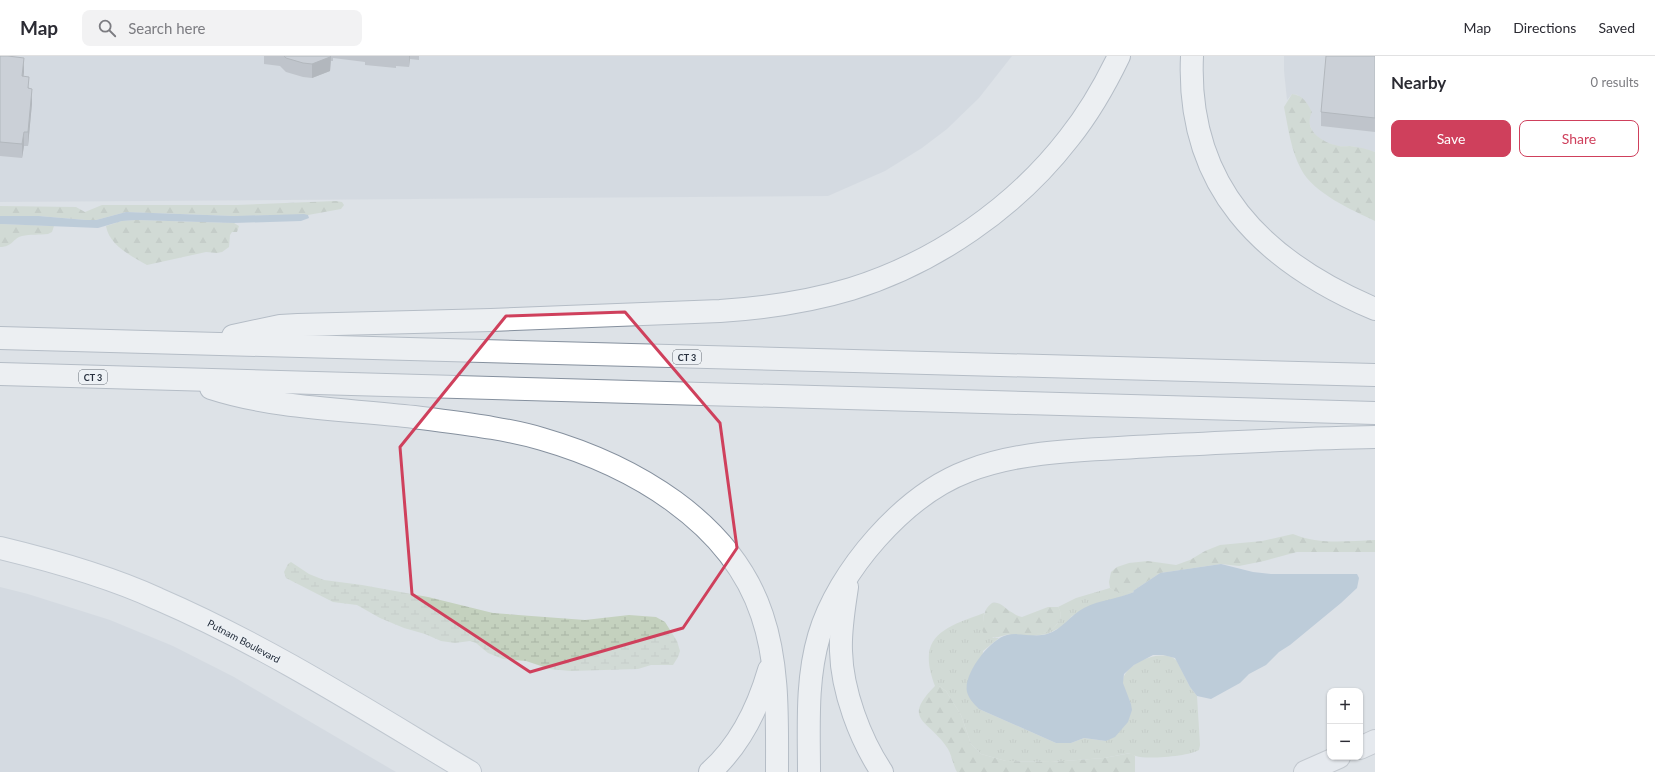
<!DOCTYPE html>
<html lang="en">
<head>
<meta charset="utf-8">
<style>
	body { margin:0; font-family:Lato,sans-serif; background:#f2f2f3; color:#2b2b33 }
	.controls { position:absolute; right:12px; bottom:12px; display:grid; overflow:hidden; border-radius:8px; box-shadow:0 1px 3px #0004 }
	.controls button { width:36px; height:36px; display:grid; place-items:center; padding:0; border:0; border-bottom:1px solid #e1e1e2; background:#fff; color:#2b2b33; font:20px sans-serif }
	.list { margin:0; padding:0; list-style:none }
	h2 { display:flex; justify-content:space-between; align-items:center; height:52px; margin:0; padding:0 16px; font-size:17px }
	h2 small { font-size:13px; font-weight:400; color:#7c7c81 }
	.actions { display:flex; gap:8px; padding:12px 16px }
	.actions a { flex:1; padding:9px 0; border:1px solid #cf405c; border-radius:8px; text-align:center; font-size:14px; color:#cf405c }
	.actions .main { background:#cf405c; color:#fff }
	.icon { flex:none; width:22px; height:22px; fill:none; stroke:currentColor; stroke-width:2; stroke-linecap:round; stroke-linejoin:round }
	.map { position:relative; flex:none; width:1375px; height:716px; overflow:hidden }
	header { display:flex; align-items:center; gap:24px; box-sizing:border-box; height:56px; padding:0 20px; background:#fff; border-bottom:1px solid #e1e1e2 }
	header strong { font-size:19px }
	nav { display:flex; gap:22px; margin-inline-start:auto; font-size:14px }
	.search { width:280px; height:36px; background:#f2f2f3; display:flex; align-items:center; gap:10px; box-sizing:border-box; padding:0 14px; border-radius:8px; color:#7c7c81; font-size:15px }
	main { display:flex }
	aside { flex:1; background:#fff }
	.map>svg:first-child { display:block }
	.built { fill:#cbd1d9 }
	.grass { fill:url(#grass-tufts) }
	.forest { fill:url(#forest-firs) }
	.wetland { fill:url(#wetland-marsh) }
	.water { fill:#98b1c8 }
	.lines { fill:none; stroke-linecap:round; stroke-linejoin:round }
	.minor-casing { stroke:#a3a9b1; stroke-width:24 }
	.major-casing { stroke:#9da7b3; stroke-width:24 }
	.highway-casing { stroke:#85909e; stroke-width:24 }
	.minor { stroke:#f0f2f6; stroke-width:22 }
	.major { stroke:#fff; stroke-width:22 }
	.highway { stroke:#fff; stroke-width:22 }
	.wall { fill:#9ca1a9 }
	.shaded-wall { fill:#7f8389 }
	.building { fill:#b5bbc4; stroke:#7f8389 }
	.marked { fill:none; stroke:#cf405c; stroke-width:3; stroke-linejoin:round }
	.labels { text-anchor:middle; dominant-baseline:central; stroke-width:3; stroke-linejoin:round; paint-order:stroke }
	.shield { fill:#edf1f5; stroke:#626a75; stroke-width:1 }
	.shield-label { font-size:9px; font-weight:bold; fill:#27303e }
	.street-label { font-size:10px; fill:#27303e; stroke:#edf1f5 }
</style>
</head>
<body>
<header>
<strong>Map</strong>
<div class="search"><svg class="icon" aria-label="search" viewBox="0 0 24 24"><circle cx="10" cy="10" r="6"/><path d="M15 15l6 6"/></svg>Search here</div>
<nav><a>Map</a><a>Directions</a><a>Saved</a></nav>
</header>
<main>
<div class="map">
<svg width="1375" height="716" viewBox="0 0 1375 716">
	<defs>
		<pattern id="grass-tufts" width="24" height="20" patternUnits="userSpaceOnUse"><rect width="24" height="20" fill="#c4d1be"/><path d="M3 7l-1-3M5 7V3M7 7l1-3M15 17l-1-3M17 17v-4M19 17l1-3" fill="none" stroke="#a8b4a4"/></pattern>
		<pattern id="forest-firs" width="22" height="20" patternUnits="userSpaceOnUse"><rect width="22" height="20" fill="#c4d1be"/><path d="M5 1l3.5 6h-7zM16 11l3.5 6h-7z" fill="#a8b4a4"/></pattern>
		<pattern id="wetland-marsh" width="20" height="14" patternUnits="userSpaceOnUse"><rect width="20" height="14" fill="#c4d1be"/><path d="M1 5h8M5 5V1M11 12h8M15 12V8" fill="none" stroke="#a8b4a4"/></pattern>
	</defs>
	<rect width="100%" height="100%" fill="#dde2e7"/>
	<!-- built -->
	<g class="built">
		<path d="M0,0H1012L979,42L947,73L922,92L885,115L828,140L0,146Z"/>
		<path d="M1284,0H1375V96L1352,90H1336L1321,84L1313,77L1298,39L1292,38L1287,44L1284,15Z"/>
		<path d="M0,531L28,538L110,564L173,590L234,621L396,716H0Z"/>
	</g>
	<!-- grass -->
	<g class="grass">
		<path d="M1110,532C1117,538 1124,536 1133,535L1134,536L1072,560L1063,570L1047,578L1033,580L1008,579C1025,574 1048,585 1059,565C1062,560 1061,556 1058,551L1076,542Z"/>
		<path d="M984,557L983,567L993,582H999L983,595L979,653L1056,687H1071L1084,682L1106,685L1131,648C1129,642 1123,634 1123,627C1121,608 1164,590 1177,605L1190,631L1197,640L1200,689L1199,694C1190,700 1146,704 1136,700C1134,700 1132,698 1130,697L1104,702L1051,706L1006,705L981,698L971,688L961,659L946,635L939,630H935C916,580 943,572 984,557Z"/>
	</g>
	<!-- forest -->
	<g class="forest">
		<path d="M1292,38C1303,39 1307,47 1312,56C1303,73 1320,85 1335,89C1340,91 1345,90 1350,90C1359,91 1367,93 1375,96V165C1352,154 1313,137 1301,113C1291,95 1288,71 1284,51Z"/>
		<path d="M336,145L342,146L344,149L341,153L308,159L234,160L126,156L96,164H86L39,160H0V150L76,151L85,156L102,149H237Z"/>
		<path d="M136,164L234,167L239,170L237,176H232L230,179L229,191L222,196L217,197L206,196L147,209C131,200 109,189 106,170L122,165Z"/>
		<path d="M0,168L54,170L52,176L48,178C40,179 30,178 22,180C13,182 13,191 0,191Z"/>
		<path d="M1293,478C1319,489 1347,485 1375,484V496H1297L1264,505L1239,510L1221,508L1160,517L1133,535L1122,537L1114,535L1110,532L1109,526L1111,516L1117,511L1129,507L1148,505L1176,509L1190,504L1205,495L1220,489L1262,485Z"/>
		<path d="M992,547C1001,545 1005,553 1013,557C1015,559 1019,560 1022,561L1048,551H1058C1061,555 1062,560 1059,565C1049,583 1030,577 1012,578C1003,578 996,585 986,579C981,576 982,571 983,566C984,558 985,552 992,547Z"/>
		<path d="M935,630H939L946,635L961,659L971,688L981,698L1006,705L1051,706L1104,702L1131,697L1135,700V716H957C953,709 952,700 948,693C930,664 900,665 935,630Z"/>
	</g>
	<!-- wetland -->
	<path class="wetland" d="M291,506L309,518L324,524L362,529L428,541L493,557L585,564L629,559L656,561L665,566L677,585L680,595L678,601L673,609H651L638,613L570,615L550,613L526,605L503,603L488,597L476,587L470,585L455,587L441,585L425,578L404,572L380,562L357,549L333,546L286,522L284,516L288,508Z"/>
	<!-- water -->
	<g class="water">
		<path d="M126,156L234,160L304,158L308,159L309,162L301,165L234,167L136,164L122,165L98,172L0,168V160H39L86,164H96Z"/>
		<path d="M1221,508L1253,516L1271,518H1357L1359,522L1357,532L1341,547L1290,589L1279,596L1266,609L1249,618L1240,627L1211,643L1197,640L1190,631L1175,602L1163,599H1153L1134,609L1124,618L1123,627L1131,648L1132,654L1128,666L1115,681L1106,685L1084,682L1071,687H1056L979,653C974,648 969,643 967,636C963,618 990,583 1007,579C1020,576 1034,582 1047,578C1062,574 1070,559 1084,552C1099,544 1118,543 1134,536L1133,535L1160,517Z"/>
	</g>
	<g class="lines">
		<!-- minor casing -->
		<g class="minor-casing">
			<g id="minor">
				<path d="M1360,692L1375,685"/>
				<path d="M1305,716L1339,701"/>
			</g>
		</g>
		<!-- major casing -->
		<g class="major-casing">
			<path id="major" d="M0,492C54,505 108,520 158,543C267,590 368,655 470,716"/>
		</g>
		<!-- highway casing -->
		<g class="highway-casing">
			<g id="highway">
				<path d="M1192,0C1186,130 1262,205 1375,253"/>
				<path d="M233,280L280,270L298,269L491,264L720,255C765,252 808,246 851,233C935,207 1015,152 1069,82C1089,57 1105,29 1119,0"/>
				<path d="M0,282L1375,319"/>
				<path d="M0,318L1375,357"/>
				<path d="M211,332C276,353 346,353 414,361C456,367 501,371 542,383C632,409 731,465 762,559C779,609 777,664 777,716"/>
				<path d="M847,531C844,552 840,574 841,595C842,635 860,683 882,716"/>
				<path d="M710,716C740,689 758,652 769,614"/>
				<path d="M809,716C809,671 806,624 819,580C838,515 904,439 968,415C1024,393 1094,394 1153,390C1227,387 1301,382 1375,381"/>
			</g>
		</g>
		<!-- minor -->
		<use href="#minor" class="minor"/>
		<!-- major -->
		<use href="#major" class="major"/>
		<!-- highway -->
		<use href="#highway" class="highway"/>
	</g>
	<!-- wall -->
	<g class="wall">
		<path d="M0,0L24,16L23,20L29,32L32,47L28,90H24L22,102L0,100Z"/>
		<path d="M264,0H419V4L410,3L409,11L396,10V12L365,9V6L333,2V5H331L330,15L312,22L303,21L286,16L280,10L264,8Z"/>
		<path d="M1375,0V76L1321,70V56Z"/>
	</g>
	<!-- shaded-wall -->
	<g class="shaded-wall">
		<path d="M331,0L330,15L312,22V8Z"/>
		<path d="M409,0H410L409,11Z"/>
		<path d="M24,2V16L22,34V20Z"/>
		<path d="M32,33V47L28,90V76Z"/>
		<path d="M24,76V90L22,102V88Z"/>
	</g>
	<!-- building -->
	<g class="building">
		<path d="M0,0H8L24,2L22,20L29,21L28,32L32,33L28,76H24L22,88L0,86Z"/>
		<path d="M284,0H331L330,1L312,8L303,7L286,2Z"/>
		<path d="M1326,0H1375V62L1321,56Z"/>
	</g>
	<!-- marked area -->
	<path d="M0 0H1375V716H0ZM625,256L720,367L737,492L683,572L530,616L412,538L400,391L506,260Z" fill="#dde2e7" fill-opacity=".55" fill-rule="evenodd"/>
	<path class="marked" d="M625,256L720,367L737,492L683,572L530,616L412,538L400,391L506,260Z"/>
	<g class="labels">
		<!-- shield labels -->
		<g class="shield">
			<rect x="673" y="294" width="28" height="14" rx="3"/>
			<rect x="79" y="314" width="28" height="14" rx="3"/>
		</g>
		<g class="shield-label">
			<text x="687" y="301">CT 3</text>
			<text x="93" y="321">CT 3</text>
		</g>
		<!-- street labels -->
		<g class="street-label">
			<text transform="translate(244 585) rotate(28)">Putnam Boulevard</text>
		</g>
	</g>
</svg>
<div class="controls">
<button>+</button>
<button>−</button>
</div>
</div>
<aside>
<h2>Nearby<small>0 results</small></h2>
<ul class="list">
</ul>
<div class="actions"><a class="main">Save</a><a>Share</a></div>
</aside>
</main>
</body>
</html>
